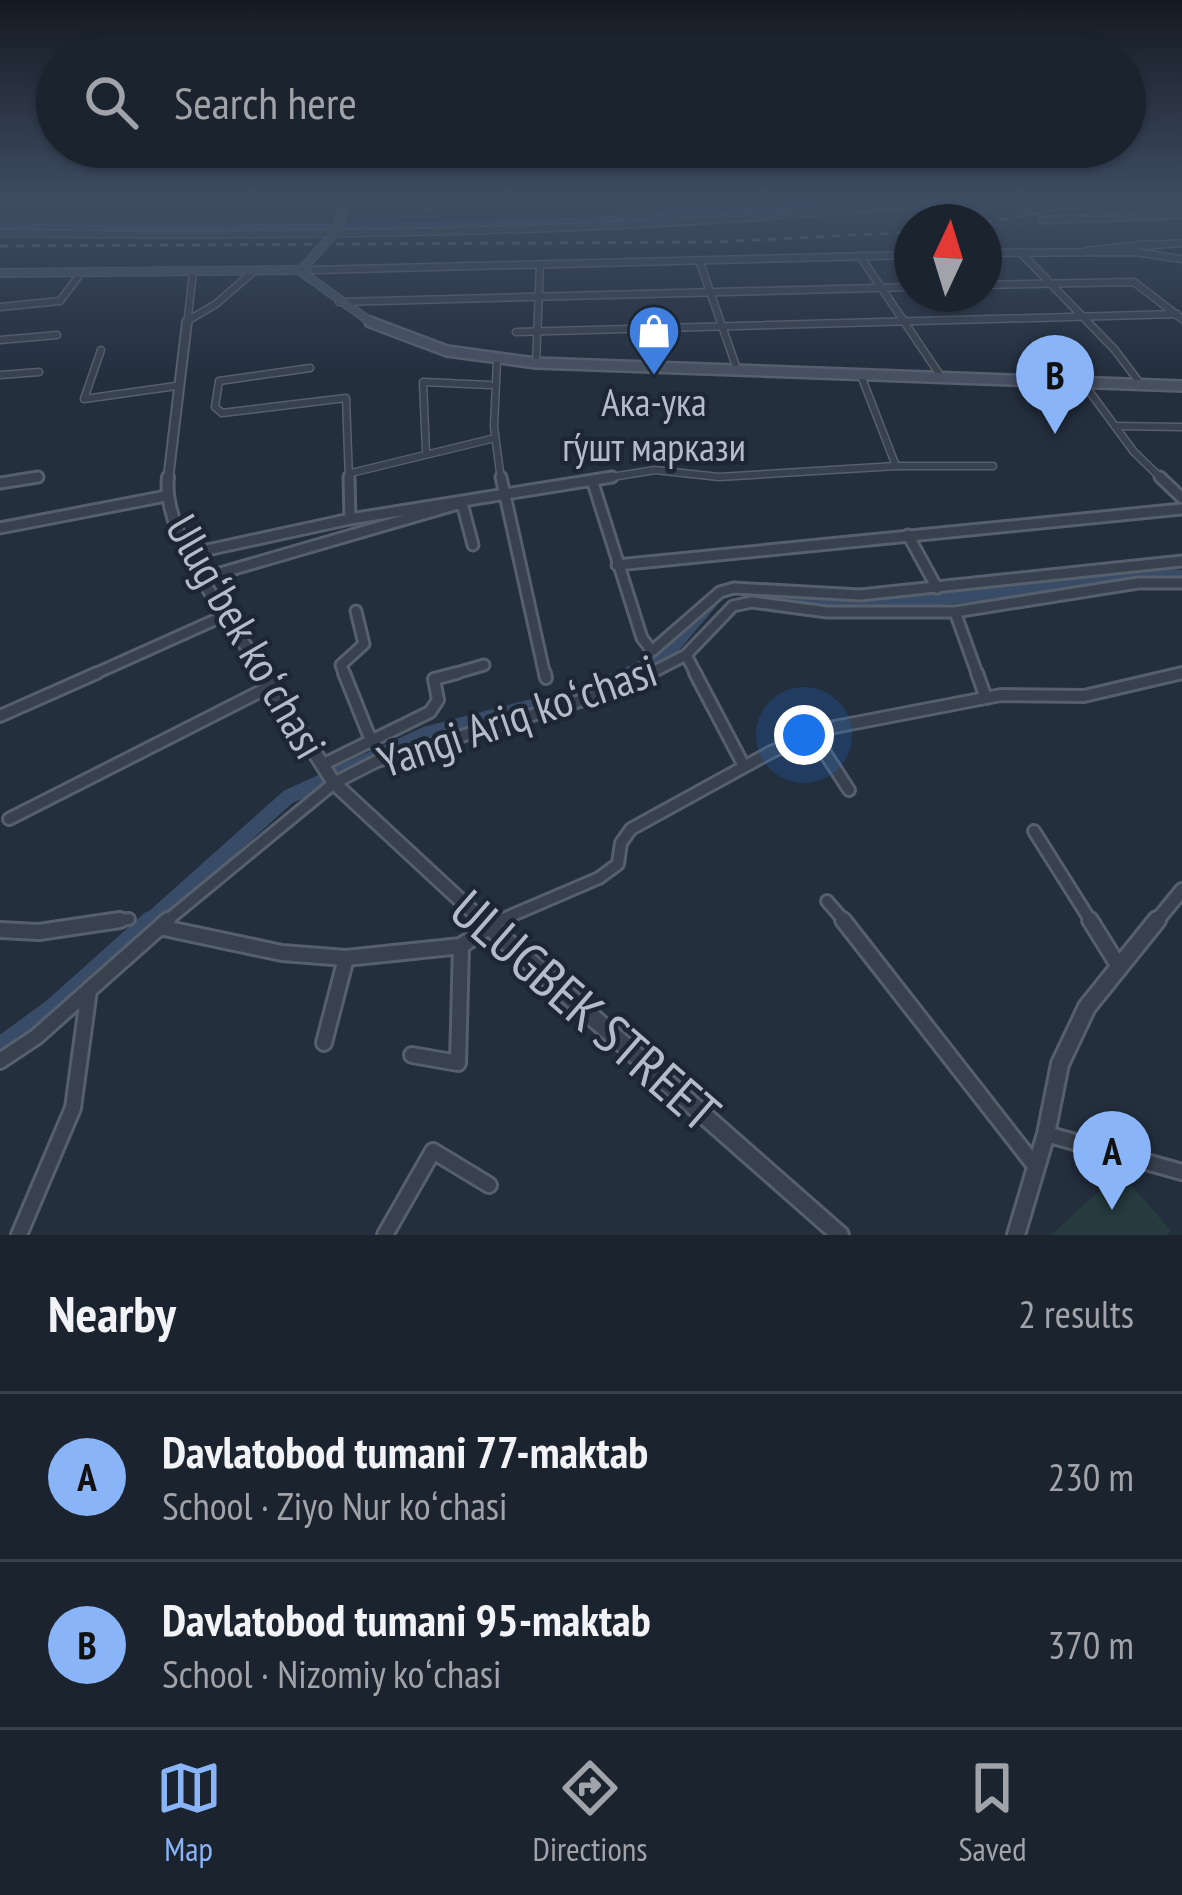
<!DOCTYPE html>
<html lang="en">
<head>
<meta charset="utf-8">
<style>
	body { margin:0; font-family:"PT Sans Narrow",sans-serif; background:#282f3a; color:#f1f3f6 }
	.compass { position:absolute; left:894px; top:204px; width:108px; height:108px; border-radius:50%; background:#1b232e; box-shadow:0 3px 9px #0004; rotate:4deg }
	.you { position:absolute; left:804px; top:735px; width:42px; height:42px; margin:-30px; border:9px solid #fff; border-radius:50%; background:#1a73e8; box-shadow:0 0 0 18px #1a73e833 }
	.badge { display:grid; place-items:center; width:78px; height:78px; border-radius:50%; background:#8ab4f8; color:#111; font-size:39px; font-weight:700 }
	.pin { position:absolute; translate:-50% -99px; filter:drop-shadow(0 3px 6px #0008) }
	.pin::after { content:''; position:absolute; top:63px; width:42px; height:36px; background:inherit; clip-path:polygon(0 0,100% 0,50% 100%) }
	.list { margin:0; padding:0; list-style:none }
	h2 { display:flex; justify-content:space-between; align-items:center; height:156px; margin:0; padding:0 48px; font-size:51px }
	h2 small { font-size:39px; font-weight:400; color:#a0a4aa }
	.list li { display:grid; grid-template-columns:78px 1fr auto; gap:36px; align-items:center; box-sizing:border-box; height:168px; padding:0 48px; border-top:3px solid #39404a }
	.list b { display:block; font-size:45px; white-space:nowrap }
	.list p { margin:0; font-size:39px; white-space:nowrap; color:#a0a4aa }
	.list em { font-size:39px; font-style:normal; color:#a0a4aa }
	.icon { flex:none; width:66px; height:66px; fill:none; stroke:currentColor; stroke-width:2; stroke-linecap:round; stroke-linejoin:round }
	.map { position:relative; flex:none; width:1182px; height:1235px; overflow:hidden }
	.search { position:absolute; background:#1b232e; box-shadow:0 3px 9px #0004; left:36px; right:36px; top:36px; height:132px; display:flex; align-items:center; gap:30px; box-sizing:border-box; padding:0 42px; border-radius:66px; color:#a0a4aa; font-size:45px }
	.sheet { height:492px; background:#1b232e }
	nav { display:flex; justify-content:space-around; align-items:center; box-sizing:border-box; height:168px; border-top:3px solid #39404a; background:#1b232e; font-size:33px; color:#a0a4aa }
	nav a { display:grid; justify-items:center; gap:6px }
	nav .on { color:#8ab4f8 }
	.map>svg:first-child { display:block }
	.green { fill:#263c3f }
	.lines { fill:none; stroke-linecap:round; stroke-linejoin:round }
	.canal-far3 { stroke:#394c67; stroke-width:8 }
	.canal-far2 { stroke:#394c67; stroke-width:12 }
	.canal-far1 { stroke:#394c67; stroke-width:15 }
	.canal { stroke:#394c67; stroke-width:18 }
	.minor-far3-casing { stroke:#565f6c; stroke-width:9 }
	.minor-far2-casing { stroke:#565f6c; stroke-width:15 }
	.minor-far1-casing { stroke:#565f6c; stroke-width:16 }
	.minor-casing { stroke:#565f6c; stroke-width:20 }
	.tertiary-far4-casing { stroke:#565f6c; stroke-width:9 }
	.tertiary-far3-casing { stroke:#565f6c; stroke-width:12 }
	.tertiary-far2-casing { stroke:#565f6c; stroke-width:16 }
	.tertiary-far1-casing { stroke:#565f6c; stroke-width:18 }
	.tertiary-casing { stroke:#565f6c; stroke-width:22 }
	.secondary-far1-casing { stroke:#565f6c; stroke-width:10 }
	.secondary-casing { stroke:#565f6c; stroke-width:14 }
	.minor-far3 { stroke:#38414e; stroke-width:6 }
	.minor-far2 { stroke:#38414e; stroke-width:9 }
	.minor-far1 { stroke:#38414e; stroke-width:10 }
	.minor { stroke:#38414e; stroke-width:14 }
	.tertiary-far4 { stroke:#38414e; stroke-width:6 }
	.tertiary-far3 { stroke:#38414e; stroke-width:8 }
	.tertiary-far2 { stroke:#38414e; stroke-width:10 }
	.tertiary-far1 { stroke:#38414e; stroke-width:12 }
	.tertiary { stroke:#38414e; stroke-width:16 }
	.secondary-far1 { stroke:#465061; stroke-width:8 }
	.secondary { stroke:#465061; stroke-width:9 }
	.rail { stroke:#5a6575; stroke-width:3; stroke-dasharray:8 8; stroke-linecap:butt }
	.labels { text-anchor:middle; dominant-baseline:central; stroke-width:9; stroke-linejoin:round; paint-order:stroke }
	.far-poi-label { font-size:39px; fill:#b4bcc9; stroke:#1d2633 }
	.street-label { font-size:45px; fill:#b4bcc9; stroke:#1d2633 }
	.near-street-label { font-size:54px; fill:#b4bcc9; stroke:#1d2633 }
</style>
</head>
<body>
<div class="map">
<svg width="1182" height="1235" viewBox="0 0 1182 1235">
	<rect width="100%" height="100%" fill="#242f3e"/>
	<!-- green -->
	<path class="green" d="M1120,1172L1171,1231L1167,1235H1051Z"/>
	<g class="lines">
		<!-- canal-far3 -->
		<path class="canal-far3" d="M0,228C291,229 583,230 872,201"/>
		<!-- canal-far2 -->
		<g class="canal-far2">
			<path d="M771,591C862,613 953,599 1045,586C1091,579 1136,569 1182,576"/>
			<path d="M624,676L672,649L712,602"/>
		</g>
		<!-- canal-far1 -->
		<path class="canal-far1" d="M147,923L288,797L426,734L577,695L632,673"/>
		<!-- canal -->
		<path class="canal" d="M0,1046L53,1007L150,920"/>
		<!-- minor-far3 casing -->
		<g class="minor-far3-casing">
			<g id="minor-far3">
				<path d="M1012,201L1028,212"/>
				<path d="M427,207L430,201"/>
				<path d="M1043,220L1182,215"/>
				<path d="M0,233C316,237 630,233 945,201"/>
				<path d="M1143,246L1182,243"/>
				<path d="M1085,251L1149,244"/>
				<path d="M1020,252L1115,350L1139,382"/>
				<path d="M860,256L940,375"/>
				<path d="M699,260L737,369"/>
				<path d="M984,285L1134,282L1182,319"/>
				<path d="M339,302L912,287"/>
				<path d="M0,307L60,301L81,273"/>
				<path d="M187,321L216,304L254,271"/>
				<path d="M516,332L1177,314"/>
				<path d="M0,340L57,335"/>
				<path d="M101,350L84,399L176,386"/>
				<path d="M497,360L494,427L501,480"/>
				<path d="M536,363L540,264"/>
				<path d="M310,368L219,381L215,407L222,413L346,398L349,480"/>
				<path d="M860,373L896,466"/>
				<path d="M0,375L39,372"/>
				<path d="M1081,380L1134,452L1163,480"/>
				<path d="M1115,426L1182,427"/>
				<path d="M426,452L423,382L490,385"/>
				<path d="M351,473L495,438"/>
				<path d="M20,480L38,477"/>
				<path d="M593,480L655,470L719,477L896,466H993"/>
			</g>
		</g>
		<!-- minor-far2 casing -->
		<g class="minor-far2-casing">
			<g id="minor-far2">
				<path d="M349,477L350,519"/>
				<path d="M501,477L545,676"/>
				<path d="M1160,477L1182,498"/>
				<path d="M0,483L38,477"/>
				<path d="M593,483L642,638L652,651L720,592L734,588L860,595L1182,561"/>
				<path d="M0,528L166,496"/>
				<path d="M908,535L937,588"/>
				<path d="M189,554L350,519L612,477"/>
				<path d="M617,565L1182,509"/>
				<path d="M203,578L458,504L463,507L473,545"/>
				<path d="M955,612L978,676"/>
				<path d="M686,655L697,676"/>
				<path d="M90,676L226,615"/>
				<path d="M345,676L341,665L364,644L356,611"/>
				<path d="M446,676L484,665"/>
				<path d="M645,676L686,655L733,606L752,602L827,612H955L1138,583H1182"/>
				<path d="M1171,676L1182,673"/>
			</g>
		</g>
		<!-- minor-far1 casing -->
		<g class="minor-far1-casing">
			<g id="minor-far1">
				<path d="M344,673L372,743"/>
				<path d="M545,673L546,678"/>
				<path d="M695,673L744,766"/>
				<path d="M977,673L986,698"/>
				<path d="M0,716L97,673"/>
				<path d="M812,733L849,790"/>
				<path d="M322,765L430,712L438,700L434,679L457,673"/>
				<path d="M9,819L273,685"/>
				<path d="M1034,831L1092,923"/>
				<path d="M827,901L846,923"/>
				<path d="M99,923L129,919"/>
				<path d="M164,923L334,783L377,761L617,690L651,673"/>
				<path d="M494,923L599,878L618,864L621,843L631,829L771,752L824,729L1001,695L1084,696L1182,673"/>
			</g>
		</g>
		<!-- minor casing -->
		<g class="minor-casing">
			<g id="minor">
				<path d="M843,920L1036,1167"/>
				<path d="M1090,920L1118,965"/>
				<path d="M164,928L282,953L346,958L461,946L498,920"/>
				<path d="M0,930L39,932L120,920"/>
				<path d="M324,1043L346,958"/>
				<path d="M412,1055L458,1063L461,946"/>
				<path d="M0,1061L36,1037L168,920"/>
				<path d="M1046,1134L1182,1172"/>
				<path d="M19,1235L73,1108L89,990"/>
				<path d="M385,1235L433,1151L489,1185"/>
			</g>
		</g>
		<!-- tertiary-far4 casing -->
		<g class="tertiary-far4-casing">
			<g id="tertiary-far4">
				<path d="M984,253L1136,252L1182,259"/>
				<path d="M314,270L912,255"/>
				<path d="M187,325L193,272"/>
			</g>
		</g>
		<!-- tertiary-far3 casing -->
		<g class="tertiary-far3-casing">
			<path id="tertiary-far3" d="M168,480L187,322"/>
		</g>
		<!-- tertiary-far2 casing -->
		<g class="tertiary-far2-casing">
			<path id="tertiary-far2" d="M168,477C161,536 234,626 266,676"/>
		</g>
		<!-- tertiary-far1 casing -->
		<g class="tertiary-far1-casing">
			<g id="tertiary-far1">
				<path d="M264,673L334,783L485,923"/>
				<path d="M1155,923L1182,890"/>
			</g>
		</g>
		<!-- tertiary casing -->
		<g class="tertiary-casing">
			<g id="tertiary">
				<path d="M482,920L840,1235"/>
				<path d="M1016,1235L1046,1134L1060,1064L1087,1007L1157,920"/>
			</g>
		</g>
		<!-- secondary-far1 casing -->
		<g class="secondary-far1-casing">
			<g id="secondary-far1">
				<path d="M349,201L331,237L300,271L375,325"/>
				<path d="M0,273L306,270"/>
			</g>
		</g>
		<!-- secondary casing -->
		<g class="secondary-casing">
			<path id="secondary" d="M370,322L447,351L536,363L1182,386"/>
		</g>
		<!-- minor-far3 -->
		<use href="#minor-far3" class="minor-far3"/>
		<!-- minor-far2 -->
		<use href="#minor-far2" class="minor-far2"/>
		<!-- minor-far1 -->
		<use href="#minor-far1" class="minor-far1"/>
		<!-- minor -->
		<use href="#minor" class="minor"/>
		<!-- tertiary-far4 -->
		<use href="#tertiary-far4" class="tertiary-far4"/>
		<!-- tertiary-far3 -->
		<use href="#tertiary-far3" class="tertiary-far3"/>
		<!-- tertiary-far2 -->
		<use href="#tertiary-far2" class="tertiary-far2"/>
		<!-- tertiary-far1 -->
		<use href="#tertiary-far1" class="tertiary-far1"/>
		<!-- tertiary -->
		<use href="#tertiary" class="tertiary"/>
		<!-- secondary-far1 -->
		<use href="#secondary-far1" class="secondary-far1"/>
		<!-- secondary -->
		<use href="#secondary" class="secondary"/>
		<!-- rail -->
		<g class="rail">
			<path d="M984,223L1106,201"/>
			<path d="M0,246L715,242L912,232"/>
		</g>
	</g>
	<!-- sky -->
	<linearGradient id="sky" x2="0" y2="1"><stop stop-color="#141a22"/><stop offset="0.54" stop-color="#3f4d63"/><stop offset="1" stop-color="#3f4d63" stop-opacity="0"/></linearGradient>
	<rect width="1182" height="374" fill="url(#sky)"/>
	<!-- icons -->
	<defs>
		<g id="shop-pin" transform="scale(2.7)"><path d="M0 17L-7.5 6A9.5 9.5 0 1 1 7.5 6Z" fill="#3f7fe0" stroke="#1d2633"/><path d="M-5-2.5h2.3a2.7 3.5 0 0 1 5.4 0H5L5.5 6h-11ZM-1.5-2.5h3a1.5 2.3 0 0 0-3 0Z" fill="#fff"/></g>
	</defs>
	<g fill-rule="evenodd">
		<use href="#shop-pin" x="654" y="331"/>
	</g>
	<g class="labels">
		<!-- far-poi labels -->
		<g class="far-poi-label">
			<text x="654" y="401">Ака-ука<tspan x="654" dy="45">гу́шт маркази</tspan></text>
		</g>
		<!-- street labels -->
		<g class="street-label">
			<text transform="translate(247 636) rotate(60)">Ulugʻbek koʻchasi</text>
			<text transform="translate(517 715) rotate(-19)">Yangi Ariq koʻchasi</text>
		</g>
		<!-- near-street labels -->
		<g class="near-street-label">
			<text transform="translate(586 1010) rotate(41)">ULUGBEK STREET</text>
		</g>
	</g>
</svg>
<svg class="compass" viewBox="-18 -18 36 36"><path d="M0-13l5 13h-10z" fill="#e53935"/><path d="M0 13l5-13h-10z" fill="#a0a4aa"/></svg>
<div class="you"></div>
<div class="pin badge" style="left:1112px;top:1210px">A</div>
<div class="pin badge" style="left:1055px;top:434px">B</div>
<div class="search"><svg class="icon" aria-label="search" viewBox="0 0 24 24"><circle cx="10" cy="10" r="6"/><path d="M15 15l6 6"/></svg>Search here</div>
</div>
<section class="sheet">
<h2>Nearby<small>2 results</small></h2>
<ul class="list">
<li><span class="badge">A</span><div><b>Davlatobod tumani 77-maktab</b><p>School · Ziyo Nur koʻchasi</p></div><em>230 m</em></li>
<li><span class="badge">B</span><div><b>Davlatobod tumani 95-maktab</b><p>School · Nizomiy koʻchasi</p></div><em>370 m</em></li>
</ul>
</section>
<nav>
<a class="on"><svg class="icon" aria-label="map" viewBox="0 0 24 24"><path d="M3 6l6-2 6 2 6-2v14l-6 2-6-2-6 2zM9 4v14M15 6v14"/></svg>Map</a>
<a><svg class="icon" aria-label="directions" viewBox="0 0 24 24"><path d="M12 3l9 9-9 9-9-9zM9 14v-3h6M13 9l2 2-2 2"/></svg>Directions</a>
<a><svg class="icon" aria-label="saved" viewBox="0 0 24 24"><path d="M7 4h10v16l-5-4-5 4z"/></svg>Saved</a>
</nav>
</body>
</html>
